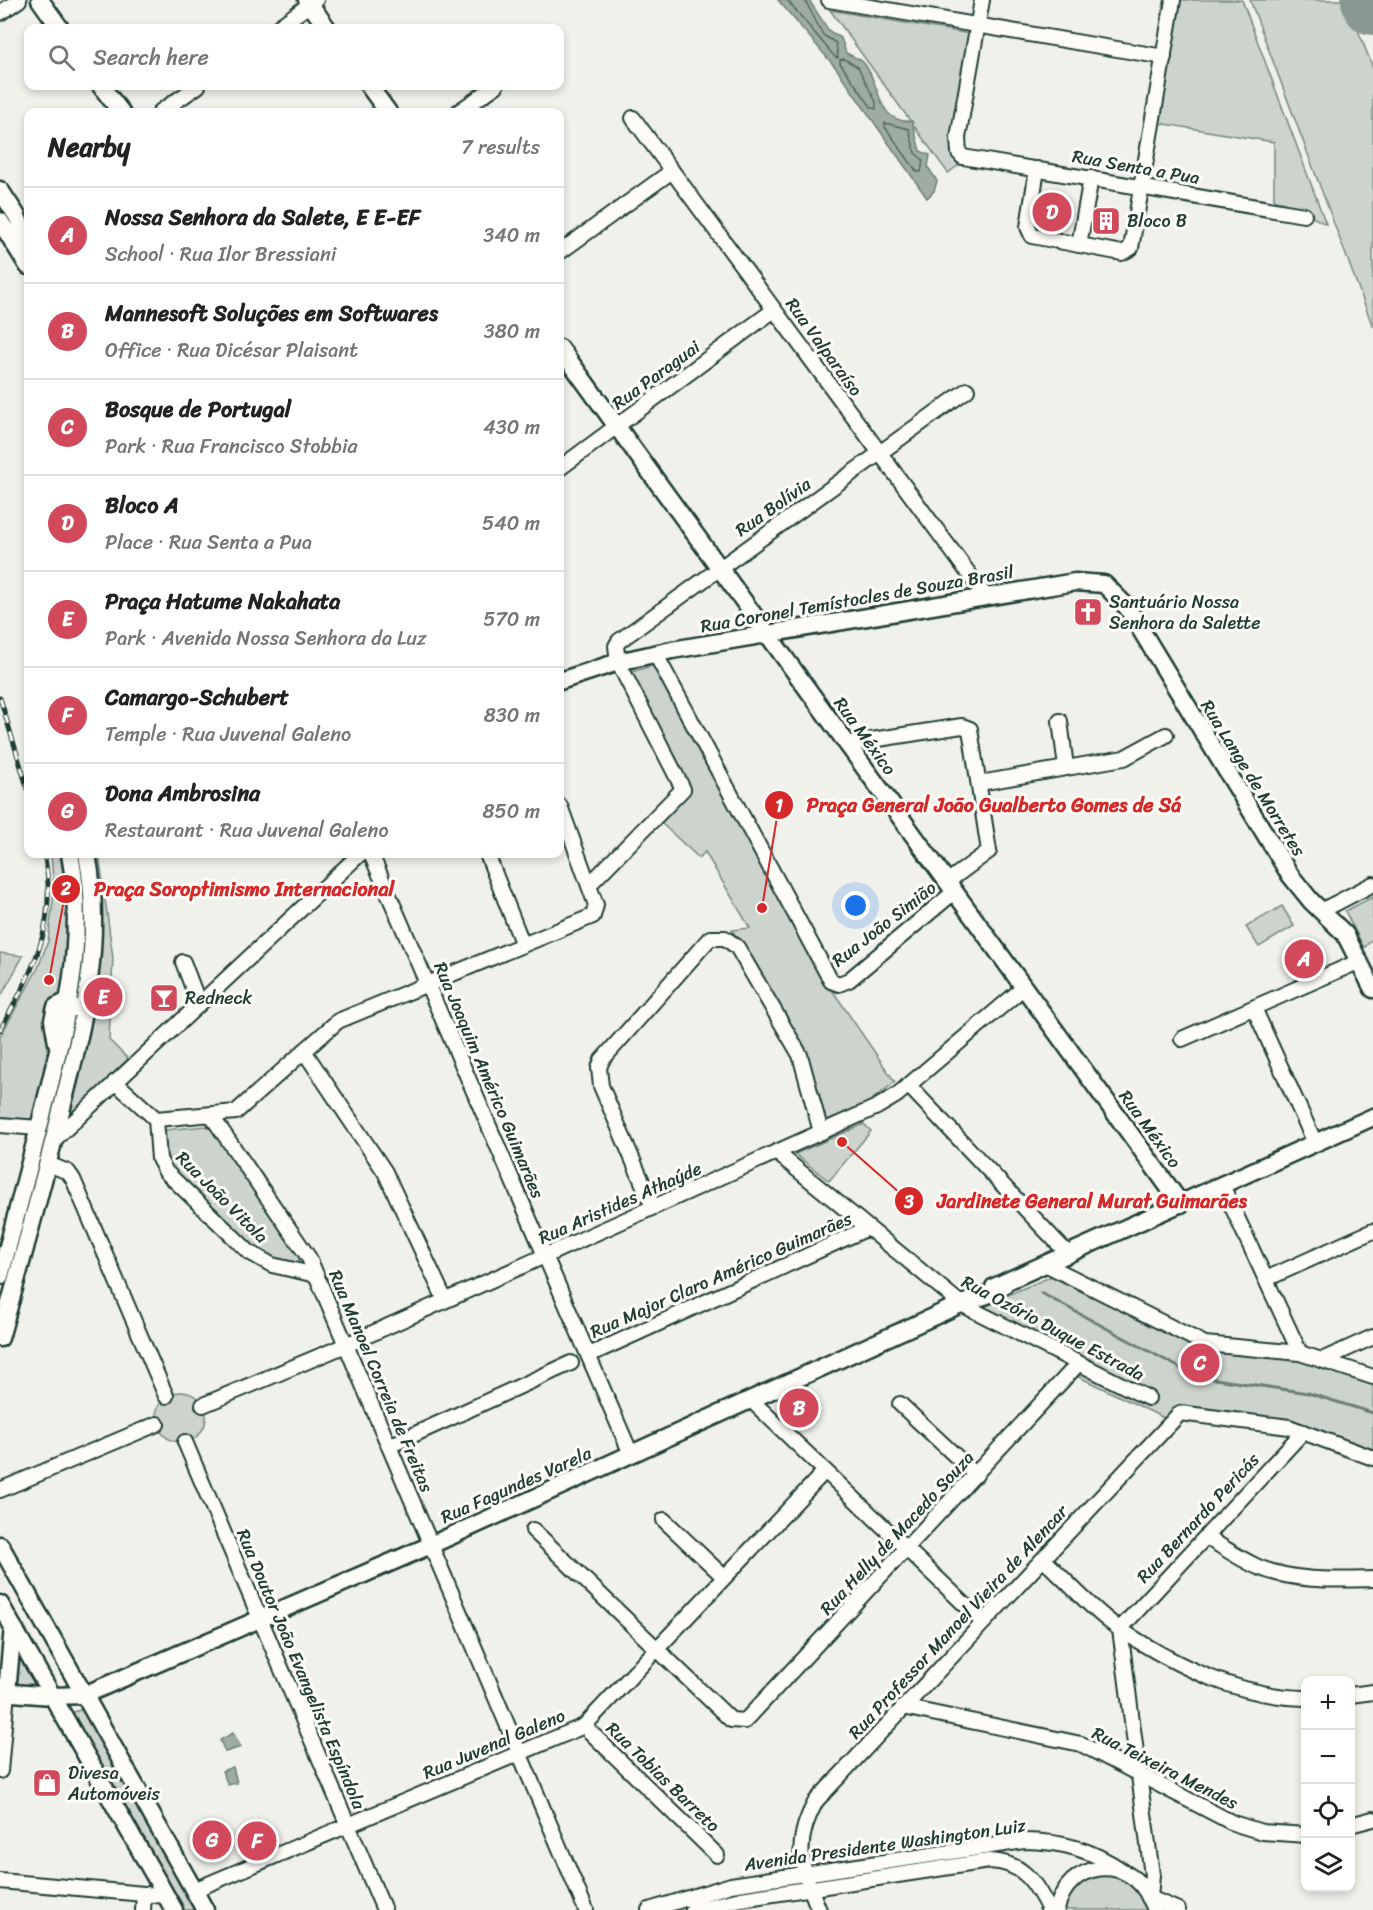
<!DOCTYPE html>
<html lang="en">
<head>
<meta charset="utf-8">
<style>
	body { margin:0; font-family:Sriracha,sans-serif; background:#f2f2f2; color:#222 }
	.controls { position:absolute; right:18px; bottom:18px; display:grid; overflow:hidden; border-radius:12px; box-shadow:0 3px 9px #0003 }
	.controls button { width:54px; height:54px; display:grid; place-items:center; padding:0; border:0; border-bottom:2px solid #e0e0e0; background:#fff; color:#222; font:30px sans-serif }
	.you { position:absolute; left:856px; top:906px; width:21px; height:21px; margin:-15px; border:4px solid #fff; border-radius:50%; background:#1a73e8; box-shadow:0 0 0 9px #1a73e833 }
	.badge { display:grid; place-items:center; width:39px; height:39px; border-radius:50%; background:#d1495b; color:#fff; font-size:20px; font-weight:700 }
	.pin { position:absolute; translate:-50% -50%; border:3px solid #fff; box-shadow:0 2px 6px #0006 }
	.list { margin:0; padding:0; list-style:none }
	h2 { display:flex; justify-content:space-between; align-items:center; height:78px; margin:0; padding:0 24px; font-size:26px }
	h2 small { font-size:20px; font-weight:400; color:#767676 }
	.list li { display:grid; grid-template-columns:39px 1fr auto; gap:18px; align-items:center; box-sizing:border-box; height:96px; padding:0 24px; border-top:2px solid #e0e0e0 }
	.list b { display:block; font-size:22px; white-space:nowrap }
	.list p { margin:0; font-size:20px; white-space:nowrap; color:#767676 }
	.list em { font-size:20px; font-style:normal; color:#767676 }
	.icon { flex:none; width:33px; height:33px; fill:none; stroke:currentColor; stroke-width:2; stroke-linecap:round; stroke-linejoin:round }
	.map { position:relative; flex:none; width:1373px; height:1910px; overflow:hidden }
	.search { position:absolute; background:#fff; box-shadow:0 3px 9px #0003; left:24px; top:24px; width:540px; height:66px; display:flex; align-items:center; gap:15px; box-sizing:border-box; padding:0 21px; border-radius:12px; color:#767676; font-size:22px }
	.panel { position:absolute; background:#fff; box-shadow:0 3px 9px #0003; left:24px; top:108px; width:540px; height:750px; border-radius:12px }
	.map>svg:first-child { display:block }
	.green { fill:#cdd3cd; stroke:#768880; stroke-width:1.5 }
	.water { fill:#9faca4; stroke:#6c8077; stroke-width:1.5 }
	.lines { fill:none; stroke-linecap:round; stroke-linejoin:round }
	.shore { stroke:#526961; stroke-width:1.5 }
	.stream { stroke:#6c8077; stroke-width:3 }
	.runway { stroke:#889790; stroke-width:60 }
	.minor-casing { stroke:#1f3d34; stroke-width:18 }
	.major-casing { stroke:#1f3d34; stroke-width:21 }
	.minor { stroke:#fdfcf7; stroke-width:14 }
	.major { stroke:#fdfcf7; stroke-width:16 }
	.rail-casing { stroke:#1f3d34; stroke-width:5 }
	.rail { stroke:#fdfcf7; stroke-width:3; stroke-dasharray:9; stroke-linecap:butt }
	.labels { text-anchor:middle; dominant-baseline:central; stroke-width:6; stroke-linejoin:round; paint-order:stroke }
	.street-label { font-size:18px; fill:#1f3d34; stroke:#fdfcf7 }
	.poi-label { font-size:18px; fill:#1f3d34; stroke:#fdfcf7; text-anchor:start }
	.leader { fill:none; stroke:#d62828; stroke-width:2 }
	.callout-dot { fill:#d62828; stroke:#fdfcf7; stroke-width:2 }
	.mark-label { font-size:18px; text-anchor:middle; font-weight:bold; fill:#fff }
	.callout-label { font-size:20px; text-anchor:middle; font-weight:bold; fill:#d62828; stroke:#fdfcf7; stroke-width:6; stroke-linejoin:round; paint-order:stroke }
</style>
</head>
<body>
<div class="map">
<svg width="1373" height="1910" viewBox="0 0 1373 1910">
	<rect width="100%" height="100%" fill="#f0f1eb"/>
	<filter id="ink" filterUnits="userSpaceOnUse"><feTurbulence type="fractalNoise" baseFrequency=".0167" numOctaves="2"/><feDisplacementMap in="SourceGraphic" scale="12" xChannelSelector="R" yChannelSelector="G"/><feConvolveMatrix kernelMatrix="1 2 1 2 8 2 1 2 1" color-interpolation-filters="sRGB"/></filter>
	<g filter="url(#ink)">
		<!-- green -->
		<g class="green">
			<path d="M1179,0H1242L1326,224C1306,215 1298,206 1274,200V142L1158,123Z"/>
			<path d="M1250,0H1346L1373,68V327Z"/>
			<path d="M830,10L970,34L953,153L955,161L959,165L948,173Z"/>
			<path d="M655,665L828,984L895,1082L865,1105L825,1121L804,1045L732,930L750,928L705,852L699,858L660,822L689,790L631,672Z"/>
			<path d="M51,854H60L69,910L65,993L51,1000L45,1008V1021L53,1049L37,1120L0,1117V1037L38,968L48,941L54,892Z"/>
			<path d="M92,854H99L113,958L109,1040L128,1059L65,1121C81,1056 105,989 101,922C99,899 95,876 92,854Z"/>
			<path d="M1373,897V939L1364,948L1345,911Z"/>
			<path d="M1282,906L1294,926L1259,947L1246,927Z"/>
			<path d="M0,953L23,956L0,998Z"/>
			<path d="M864,1124L871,1131L829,1181L795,1154Z"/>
			<path d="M206,1126L216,1132L301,1257L296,1264L276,1261L245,1242L183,1182L168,1163L160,1140L165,1130Z"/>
			<path d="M1052,1276L1201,1348L1303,1358L1373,1381V1449L1307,1426L1281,1420L1178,1406L1166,1419L1075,1375L1076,1356L982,1306Z"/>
			<circle cx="181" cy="1417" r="25"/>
			<path d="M15,1652L35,1684L13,1685Z"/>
			<path d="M80,1710L83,1711L197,1910H183L70,1713Z"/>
			<path d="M1094,1874C1123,1875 1138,1879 1148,1910H1062L1070,1889Z"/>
		</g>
		<!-- water -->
		<g class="water">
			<path d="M778,0H809L829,31L841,38L846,53C851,56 859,58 863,62C882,83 875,124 912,121L920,151L930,155L928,167L937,181L934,191L927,198L836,68Z"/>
			<path d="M233,1733L241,1747L225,1752L220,1740Z"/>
			<path d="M233,1767L237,1783L228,1785L222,1771Z"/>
		</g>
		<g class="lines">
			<!-- shore -->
			<g class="shore">
				<path d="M787,0L835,57L838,58L836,43L823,35L805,0"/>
				<path d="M844,59L858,67L876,102V109L872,108L840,63V60Z"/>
				<path d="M885,123L909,129L915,153L923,160L921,172H917L885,127Z"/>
			</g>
			<!-- stream -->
			<path class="stream" d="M1041,1293L1195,1376L1308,1393L1373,1413"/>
			<!-- runway -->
			<path class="runway" d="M1371,0L1373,5"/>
			<!-- minor casing -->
			<g class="minor-casing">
				<g id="minor">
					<path d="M829,0L1164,57"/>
					<path d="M0,13L19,0"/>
					<path d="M277,28L316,0"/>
					<path d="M160,112L198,86"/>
					<path d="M458,112L496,86"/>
					<path d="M633,118L986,597"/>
					<path d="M963,157L1304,215"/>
					<path d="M963,157L959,153L958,138L982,0"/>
					<path d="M1037,169L1028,227L1032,236L1122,253L1131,248L1173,0"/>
					<path d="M1079,245L1091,178"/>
					<path d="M560,252L672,171"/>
					<path d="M560,468L774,310"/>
					<path d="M655,653L831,981L839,984L849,980L954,892"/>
					<path d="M1060,721L1066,767"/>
					<path d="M846,744L962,726L970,729L989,851L947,882"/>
					<path d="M980,783L1124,758L1166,735"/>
					<path d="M371,854L631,1454"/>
					<path d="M487,854L523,945"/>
					<path d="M589,885L683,789L618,662L616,646L619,641L967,390"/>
					<path d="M1321,911L1373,884"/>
					<path d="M183,962L199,1004"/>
					<path d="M1254,1008L1315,1143"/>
					<path d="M1182,1039L1360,961"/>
					<path d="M304,1051L385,1172L445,1300"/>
					<path d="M115,1082L156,1119L159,1159L166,1172L249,1252L272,1265L316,1275"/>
					<path d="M908,1085L1069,1255"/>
					<path d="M211,1115L309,1258L586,1910"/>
					<path d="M156,1119L236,1112L338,1021L593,916L596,905L560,806"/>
					<path d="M0,1125L39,1128"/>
					<path d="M54,1140L360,854"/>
					<path d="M776,1152L961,1304L1148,1398"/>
					<path d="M48,1164L68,1172L73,1179L166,1396"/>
					<path d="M1222,1185L1300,1353"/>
					<path d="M653,1207L601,1086L599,1068L602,1060L710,938H725L737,947L800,1055L821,1132"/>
					<path d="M1047,1265L1205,1344L1300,1353L1373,1377"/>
					<path d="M1266,1279L1373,1231"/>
					<path d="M589,1355L868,1228"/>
					<path d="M1322,1360L1373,1337"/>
					<path d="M751,1400L983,1622"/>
					<path d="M900,1404L976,1475"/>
					<path d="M203,1405L346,1345L877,1107L897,1095L1023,988"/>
					<path d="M185,1442L384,1910"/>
					<path d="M389,1446L571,1363"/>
					<path d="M0,1490L157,1424"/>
					<path d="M664,1520L724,1577"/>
					<path d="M533,1530L731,1720L745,1721L1078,1364"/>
					<path d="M1206,1537C1223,1547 1240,1559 1258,1567C1295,1582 1334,1580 1373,1579"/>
					<path d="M1043,1559C1067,1581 1094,1612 1121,1630C1176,1666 1239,1697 1306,1698"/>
					<path d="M1350,1695L1373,1692"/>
					<path d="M903,1707L1081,1744L1233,1823L1262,1832L1306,1835"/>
					<path d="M584,1726L717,1855"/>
					<path d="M0,1771L7,1692"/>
					<path d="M1350,1825L1373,1819"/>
					<path d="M0,1881L166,1896"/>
					<path d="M194,1890L584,1726L825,1471"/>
					<path d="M1150,1898L1178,1910"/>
					<path d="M143,1910L144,1894"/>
					<path d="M649,1910L731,1885L1024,1841C1062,1841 1092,1850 1123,1871"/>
					<path d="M693,1910L741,1899L989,1861C1023,1862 1035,1882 1049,1910"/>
					<path d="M819,1910C801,1867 792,1844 816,1801L1180,1413L1289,1427L1373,1458"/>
					<path d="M1057,1910C1066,1860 1131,1853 1150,1900"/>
					<path d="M1155,1910L1150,1898L1152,1875L1120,1629L1303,1432"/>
				</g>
			</g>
			<!-- major casing -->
			<g class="major-casing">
				<g id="major">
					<path d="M40,0L60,28"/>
					<path d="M307,0L327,28"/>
					<path d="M101,86L121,112"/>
					<path d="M369,86L388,112"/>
					<path d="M0,190L17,216L28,243"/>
					<path d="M0,221L28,266"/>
					<path d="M560,348L1181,1204"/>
					<path d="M560,681L618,662L672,650L1075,582L1104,584L1127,607L1290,875L1311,901L1345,934L1373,989"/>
					<path d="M57,1043L53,1020L56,1007L64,1003L78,1009"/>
					<path d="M0,1276C16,1217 31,1159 46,1100C67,1017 86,939 70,854"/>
					<path d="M994,1287L1373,1117"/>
					<path d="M0,1338C20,1268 39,1197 57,1127C80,1036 105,948 87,854"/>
					<path d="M0,1545L205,1910"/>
					<path d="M0,1604L174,1910"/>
					<path d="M0,1692L52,1696L84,1695L431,1545L961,1304L993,1293L1004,1285"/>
					<path d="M7,1692L13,1627"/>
				</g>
			</g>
			<!-- minor -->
			<use href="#minor" class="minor"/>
			<!-- major -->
			<use href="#major" class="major"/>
			<!-- rail casing -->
			<g class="rail-casing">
				<g id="rail">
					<path d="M0,698L28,790"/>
					<path d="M0,1030C33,971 59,923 44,854"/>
				</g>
			</g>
			<!-- rail -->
			<use href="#rail" class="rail"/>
		</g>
	</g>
	<!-- icons -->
	<defs>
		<g id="building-square" transform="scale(1.5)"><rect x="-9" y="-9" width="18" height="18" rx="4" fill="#d1495b" stroke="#fdfcf7"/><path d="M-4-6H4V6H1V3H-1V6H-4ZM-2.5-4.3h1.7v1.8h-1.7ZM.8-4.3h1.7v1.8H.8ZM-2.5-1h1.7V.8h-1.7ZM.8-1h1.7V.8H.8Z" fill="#fff"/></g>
		<g id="church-square" transform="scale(1.5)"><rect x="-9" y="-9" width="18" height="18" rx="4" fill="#d1495b" stroke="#fdfcf7"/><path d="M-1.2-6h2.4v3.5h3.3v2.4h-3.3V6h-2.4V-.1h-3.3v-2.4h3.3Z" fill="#fff"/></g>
		<g id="bar-square" transform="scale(1.5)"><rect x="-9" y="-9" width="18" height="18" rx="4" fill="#d1495b" stroke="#fdfcf7"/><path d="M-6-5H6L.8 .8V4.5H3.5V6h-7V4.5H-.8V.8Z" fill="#fff"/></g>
		<g id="shop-square" transform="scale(1.5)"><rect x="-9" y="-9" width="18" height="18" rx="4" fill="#d1495b" stroke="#fdfcf7"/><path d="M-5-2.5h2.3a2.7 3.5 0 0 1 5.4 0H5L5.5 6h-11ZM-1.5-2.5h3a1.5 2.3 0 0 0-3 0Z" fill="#fff"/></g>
	</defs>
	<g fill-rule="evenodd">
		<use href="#building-square" x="1106" y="221"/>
		<use href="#church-square" x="1088" y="612"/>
		<use href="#bar-square" x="164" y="998"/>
		<use href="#shop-square" x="47" y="1783"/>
	</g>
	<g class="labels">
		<!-- street labels -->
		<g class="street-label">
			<text transform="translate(1136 167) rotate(10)">Rua Senta a Pua</text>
			<text transform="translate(824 347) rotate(54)">Rua Valparaíso</text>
			<text transform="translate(656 375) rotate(-36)">Rua Paraguai</text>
			<text transform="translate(773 507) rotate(-35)">Rua Bolívia</text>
			<text transform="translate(857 599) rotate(-10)">Rua Coronel Temístocles de Souza Brasil</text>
			<text transform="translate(865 736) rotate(54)">Rua México</text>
			<text transform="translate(1253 778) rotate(58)">Rua Lange de Morretes</text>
			<text transform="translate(884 924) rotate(-38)">Rua João Simião</text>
			<text transform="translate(489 1080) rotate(67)">Rua Joaquim Américo Guimarães</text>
			<text transform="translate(1150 1129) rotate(54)">Rua México</text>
			<text transform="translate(222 1197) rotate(45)">Rua João Vitola</text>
			<text transform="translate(620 1203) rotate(-24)">Rua Aristides Athaýde</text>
			<text transform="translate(721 1275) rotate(-24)">Rua Major Claro Américo Guimarães</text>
			<text transform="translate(1053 1328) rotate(28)">Rua Ozório Duque Estrada</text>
			<text transform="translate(381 1381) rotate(67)">Rua Manoel Correia de Freitas</text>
			<text transform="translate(516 1485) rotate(-24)">Rua Fagundes Varela</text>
			<text transform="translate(1198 1518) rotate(-47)">Rua Bernardo Pericás</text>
			<text transform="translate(897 1533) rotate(-47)">Rua Helly de Macedo Souza</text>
			<text transform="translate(958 1622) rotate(-47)">Rua Professor Manoel Vieira de Alencar</text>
			<text transform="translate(301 1669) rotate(67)">Rua Doutor João Evangelista Espíndola</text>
			<text transform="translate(494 1744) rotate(-23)">Rua Juvenal Galeno</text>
			<text transform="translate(1165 1768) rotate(27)">Rua Teixeira Mendes</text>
			<text transform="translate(663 1777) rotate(44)">Rua Tobias Barreto</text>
			<text transform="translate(885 1845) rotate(-8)">Avenida Presidente Washington Luiz</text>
		</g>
		<!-- poi labels -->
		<g class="poi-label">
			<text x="1127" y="221">Bloco B</text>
			<text x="1109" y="602">Santuário Nossa<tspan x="1109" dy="21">Senhora da Salette</tspan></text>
			<text x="185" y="998">Redneck</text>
			<text x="68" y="1773">Divesa<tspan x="68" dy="21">Automóveis</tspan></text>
		</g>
	</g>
	<!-- callouts -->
	<path class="leader" d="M762 908L779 805M49 980L66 889M842 1142L909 1201"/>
	<g class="callout-dot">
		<circle cx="762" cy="908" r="6"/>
		<circle cx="49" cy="980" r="6"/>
		<circle cx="842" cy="1142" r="6"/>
		<circle cx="779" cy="805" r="15"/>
		<circle cx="66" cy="889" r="15"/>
		<circle cx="909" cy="1201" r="15"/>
	</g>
	<g class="mark-label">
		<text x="779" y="812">1</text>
		<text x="66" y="895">2</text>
		<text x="909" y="1208">3</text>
	</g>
	<g class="callout-label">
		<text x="994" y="812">Praça General João Gualberto Gomes de Sá</text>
		<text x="244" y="896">Praça Soroptimismo Internacional</text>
		<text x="1092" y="1208">Jardinete General Murat Guimarães</text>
	</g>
</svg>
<div class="controls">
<button>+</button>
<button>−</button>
<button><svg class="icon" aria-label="locate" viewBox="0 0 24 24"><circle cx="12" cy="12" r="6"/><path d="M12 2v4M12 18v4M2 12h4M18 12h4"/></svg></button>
<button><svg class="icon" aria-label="layers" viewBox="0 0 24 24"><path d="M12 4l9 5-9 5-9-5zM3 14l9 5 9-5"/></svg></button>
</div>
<div class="you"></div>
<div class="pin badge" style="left:1304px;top:959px">A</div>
<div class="pin badge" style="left:799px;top:1408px">B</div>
<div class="pin badge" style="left:1200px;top:1363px">C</div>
<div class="pin badge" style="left:1052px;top:212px">D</div>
<div class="pin badge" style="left:103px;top:997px">E</div>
<div class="pin badge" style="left:257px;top:1841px">F</div>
<div class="pin badge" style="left:212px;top:1840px">G</div>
<div class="search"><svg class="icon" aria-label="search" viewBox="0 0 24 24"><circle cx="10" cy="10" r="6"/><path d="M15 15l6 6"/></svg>Search here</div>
<section class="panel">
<h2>Nearby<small>7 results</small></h2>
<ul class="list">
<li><span class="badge">A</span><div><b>Nossa Senhora da Salete, E E-EF</b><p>School · Rua Ilor Bressiani</p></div><em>340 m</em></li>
<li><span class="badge">B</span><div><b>Mannesoft Soluções em Softwares</b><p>Office · Rua Dicésar Plaisant</p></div><em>380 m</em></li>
<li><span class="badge">C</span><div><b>Bosque de Portugal</b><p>Park · Rua Francisco Stobbia</p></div><em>430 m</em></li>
<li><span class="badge">D</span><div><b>Bloco A</b><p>Place · Rua Senta a Pua</p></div><em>540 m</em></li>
<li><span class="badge">E</span><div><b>Praça Hatume Nakahata</b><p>Park · Avenida Nossa Senhora da Luz</p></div><em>570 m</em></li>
<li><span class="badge">F</span><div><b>Camargo-Schubert</b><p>Temple · Rua Juvenal Galeno</p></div><em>830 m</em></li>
<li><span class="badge">G</span><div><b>Dona Ambrosina</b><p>Restaurant · Rua Juvenal Galeno</p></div><em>850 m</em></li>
</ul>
</section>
</div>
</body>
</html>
